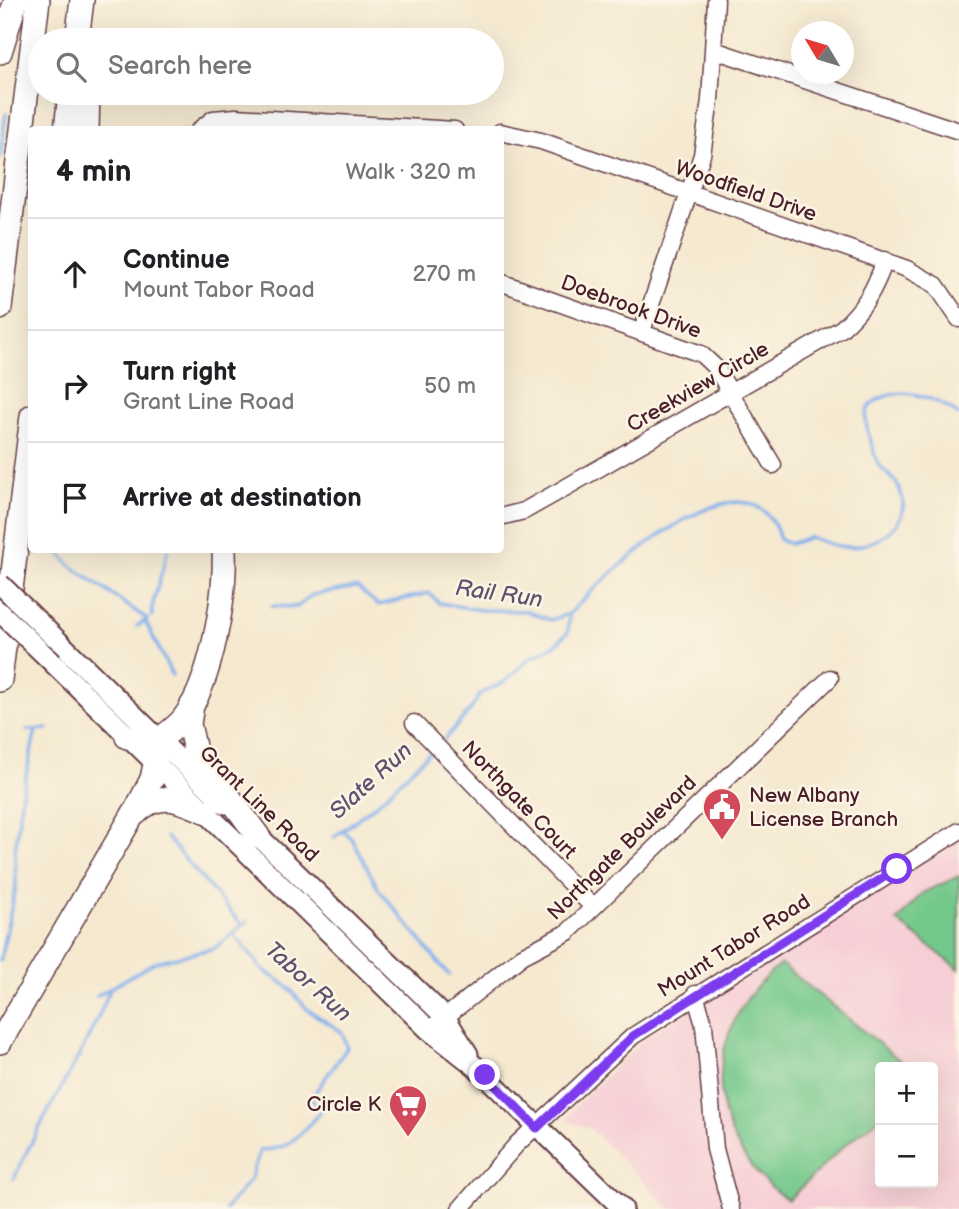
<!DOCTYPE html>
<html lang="en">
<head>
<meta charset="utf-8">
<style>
	body { margin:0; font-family:"Balsamiq Sans",sans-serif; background:#f6f6f6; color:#202124 }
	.controls { position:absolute; right:21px; bottom:21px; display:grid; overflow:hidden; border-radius:7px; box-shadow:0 7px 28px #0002 }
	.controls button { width:63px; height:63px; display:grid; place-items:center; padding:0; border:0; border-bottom:2px solid #e0e0e0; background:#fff; color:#202124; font:35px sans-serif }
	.compass { position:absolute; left:791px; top:21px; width:63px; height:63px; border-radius:50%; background:#fff; box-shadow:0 7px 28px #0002; rotate:308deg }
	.stop { position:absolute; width:21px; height:21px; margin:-16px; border:5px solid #7c3aed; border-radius:50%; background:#fff }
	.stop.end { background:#7c3aed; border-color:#fff; box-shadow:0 2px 7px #0008 }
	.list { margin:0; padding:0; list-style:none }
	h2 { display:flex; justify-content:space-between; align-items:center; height:91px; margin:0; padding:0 28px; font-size:30px }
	h2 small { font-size:23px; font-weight:400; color:#757577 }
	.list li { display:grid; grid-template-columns:46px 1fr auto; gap:21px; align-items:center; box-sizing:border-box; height:112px; padding:0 28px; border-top:2px solid #e0e0e0 }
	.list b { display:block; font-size:26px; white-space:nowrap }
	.list p { margin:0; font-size:23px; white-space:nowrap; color:#757577 }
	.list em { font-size:23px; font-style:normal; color:#757577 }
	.icon { flex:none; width:38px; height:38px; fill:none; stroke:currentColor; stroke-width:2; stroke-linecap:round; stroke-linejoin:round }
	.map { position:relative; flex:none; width:959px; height:1209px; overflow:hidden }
	.search { position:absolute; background:#fff; box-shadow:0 7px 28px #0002; left:28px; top:28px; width:476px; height:77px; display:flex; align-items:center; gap:18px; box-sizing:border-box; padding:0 24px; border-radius:38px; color:#757577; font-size:26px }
	.panel { position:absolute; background:#fff; box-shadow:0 7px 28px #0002; left:28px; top:126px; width:476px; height:427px; border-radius:7px }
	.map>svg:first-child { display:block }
	.built { fill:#f6cfd6; fill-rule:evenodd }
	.green { fill:#73c88b; stroke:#5e745b; stroke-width:2 }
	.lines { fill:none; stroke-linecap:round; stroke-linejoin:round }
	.stream { stroke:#82b1ed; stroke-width:3.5 }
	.minor-casing { stroke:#643d44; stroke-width:19 }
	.major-casing { stroke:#643d44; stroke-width:23 }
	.highway-casing { stroke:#643d44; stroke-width:26 }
	.minor { stroke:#fff; stroke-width:16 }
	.major { stroke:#fff; stroke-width:19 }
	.highway { stroke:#fff; stroke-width:23 }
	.major-bridge-casing { stroke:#643d44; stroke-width:23; stroke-linecap:butt }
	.major-bridge { stroke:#fff; stroke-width:19 }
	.route { stroke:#7c3aed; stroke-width:9 }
	.labels { text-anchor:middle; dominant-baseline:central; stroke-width:5; stroke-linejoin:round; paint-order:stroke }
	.street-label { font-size:21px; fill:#4a1f2b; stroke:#fcf5e5 }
	.poi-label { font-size:21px; fill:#4a1f2b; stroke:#fcf5e5; text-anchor:start }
	.water-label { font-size:23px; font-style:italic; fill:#5e526f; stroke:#fcf5e5 }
</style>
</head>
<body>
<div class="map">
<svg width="959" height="1209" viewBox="0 0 959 1209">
	<rect width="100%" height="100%" fill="#fcf5e5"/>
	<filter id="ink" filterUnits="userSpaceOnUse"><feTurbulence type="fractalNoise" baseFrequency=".0143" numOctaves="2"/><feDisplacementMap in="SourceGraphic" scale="14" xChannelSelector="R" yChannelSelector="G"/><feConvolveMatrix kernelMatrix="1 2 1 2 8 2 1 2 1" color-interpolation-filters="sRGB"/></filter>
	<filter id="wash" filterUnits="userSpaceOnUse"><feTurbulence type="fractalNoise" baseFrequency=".00686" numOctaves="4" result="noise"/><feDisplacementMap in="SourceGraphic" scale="28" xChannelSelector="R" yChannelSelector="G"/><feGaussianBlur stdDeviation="1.57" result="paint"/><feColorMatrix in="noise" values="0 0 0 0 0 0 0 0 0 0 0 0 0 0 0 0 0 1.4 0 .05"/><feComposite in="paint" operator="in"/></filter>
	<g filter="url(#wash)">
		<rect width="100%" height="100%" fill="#f5e9d0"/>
		<!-- built -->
		<path class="built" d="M959,837V1209H671L590,1128L566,1121L572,1110L645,1038ZM880,1067H933V1183H880Z"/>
		<!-- green -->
		<g class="green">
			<path d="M959,876V969L897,921L922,893Z"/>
			<path d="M781,964L908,1067H880V1118L845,1145L788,1200C701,1140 698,1029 781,964Z"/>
		</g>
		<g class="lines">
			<!-- stream -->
			<g class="stream">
				<path d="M0,158L6,114"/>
				<path d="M57,550L71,566L147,619"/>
				<path d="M272,606L297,607L312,595L357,587L378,605L429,593L439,603L481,610L527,611L550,620L569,614"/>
				<path d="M152,616V607L168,550"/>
				<path d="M145,621L172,675"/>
				<path d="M137,626L147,620"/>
				<path d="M27,730L48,729"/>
				<path d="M444,740L472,708L480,694L504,682L530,658L554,646L568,632L569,614C605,576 752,436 780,540L790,544L810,537C834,547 852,552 876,540C899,529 911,509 897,484C893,477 884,472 879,465C875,459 874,451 872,445C862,418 861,401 894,394C915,390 942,402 959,415"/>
				<path d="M342,831L351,837L379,890L449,975"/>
				<path d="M166,837L242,925"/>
				<path d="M334,837L378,803L432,750"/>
				<path d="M0,961L16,886L15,851L22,794L36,730"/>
				<path d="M97,996L155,962L215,948L248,921"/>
				<path d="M14,1179C42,1114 85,1055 110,989"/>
				<path d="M226,1209L250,1180L260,1150C291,1151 302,1132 321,1111L311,1098L347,1048L342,1032L308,1010L287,986L263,970L233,933"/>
			</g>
		</g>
	</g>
	<g filter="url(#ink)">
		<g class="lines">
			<!-- minor casing -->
			<g class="minor-casing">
				<g id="minor">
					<path d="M714,50L959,131"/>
					<path d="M199,130L213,119L236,117L455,130"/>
					<path d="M500,132L541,141L907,269L936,285L959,319"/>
					<path d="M500,282L701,354L716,368L773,465"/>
					<path d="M642,331L702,155L710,100L716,0"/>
					<path d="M500,517L524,511L563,489L841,329C864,309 875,289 885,260"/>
					<path d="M414,723L593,907"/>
					<path d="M695,994L704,1025L715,1149L731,1209"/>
					<path d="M429,1030L522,956L568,932L830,678"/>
					<path d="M460,1209L517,1144L633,1036L959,831"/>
				</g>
			</g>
			<!-- major casing -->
			<g class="major-casing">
				<g id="major">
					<path d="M53,636L225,804"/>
					<path d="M53,663L429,1030L475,1066L623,1209"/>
					<path d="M249,827L445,1017L468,1054"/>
				</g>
			</g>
			<!-- highway casing -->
			<g class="highway-casing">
				<g id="highway">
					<path d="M77,40L82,0"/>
					<path d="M0,52L16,0"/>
					<path d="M66,130L70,93"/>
					<path d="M87,130L88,93"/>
					<path d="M0,308L38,0"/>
					<path d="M0,680L32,416"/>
					<path d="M192,705L189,724L195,751L258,836"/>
					<path d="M127,737L160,739C168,733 178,726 184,718C212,681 226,595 224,550"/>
					<path d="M136,813C159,790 180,800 207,812"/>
					<path d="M0,1042L138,806L152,779L160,739"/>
				</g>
			</g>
			<!-- minor -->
			<use href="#minor" class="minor"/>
			<!-- major -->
			<use href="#major" class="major"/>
			<!-- highway -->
			<use href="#highway" class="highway"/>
			<!-- major-bridge casing -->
			<g class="major-bridge-casing">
				<g id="major-bridge">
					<path d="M0,584L53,636"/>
					<path d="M0,612L53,663"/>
				</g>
			</g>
			<!-- major-bridge -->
			<use href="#major-bridge" class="major-bridge"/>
		</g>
	</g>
	<g class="lines" filter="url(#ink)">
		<!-- route -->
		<path class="route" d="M485,1075L537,1128L633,1036L897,869"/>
	</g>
	<!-- icons -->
	<defs>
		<g id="civic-pin" transform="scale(2.0125)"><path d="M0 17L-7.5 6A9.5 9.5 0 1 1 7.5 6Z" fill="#d1495b" stroke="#fcf5e5"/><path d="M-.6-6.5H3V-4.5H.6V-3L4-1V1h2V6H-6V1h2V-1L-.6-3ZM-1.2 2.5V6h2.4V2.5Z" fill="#fff"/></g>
		<g id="supermarket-pin" transform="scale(2.0125)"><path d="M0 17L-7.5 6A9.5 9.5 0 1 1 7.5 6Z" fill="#d1495b" stroke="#fcf5e5"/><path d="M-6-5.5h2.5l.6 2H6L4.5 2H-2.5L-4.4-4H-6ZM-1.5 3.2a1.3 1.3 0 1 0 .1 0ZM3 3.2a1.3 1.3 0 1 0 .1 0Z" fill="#fff"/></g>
	</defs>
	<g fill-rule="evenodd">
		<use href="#civic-pin" x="722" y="807"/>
		<use href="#supermarket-pin" x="408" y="1104"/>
	</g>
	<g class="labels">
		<!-- street labels -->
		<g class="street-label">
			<text transform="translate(746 191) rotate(19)">Woodfield Drive</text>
			<text transform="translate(631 307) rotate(20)">Doebrook Drive</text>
			<text transform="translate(698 387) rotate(-30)">Creekview Circle</text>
			<text transform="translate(519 800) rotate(46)">Northgate Court</text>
			<text transform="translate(259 804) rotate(44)">Grant Line Road</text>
			<text transform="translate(622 848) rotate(-44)">Northgate Boulevard</text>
			<text transform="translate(734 946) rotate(-32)">Mount Tabor Road</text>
		</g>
		<!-- poi labels -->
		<g class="poi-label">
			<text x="749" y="795">New Albany<tspan x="749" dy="24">License Branch</tspan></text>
			<text x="381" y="1104" text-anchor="end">Circle K</text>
		</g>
		<!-- water labels -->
		<g class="water-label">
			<text transform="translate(499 594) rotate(8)">Rail Run</text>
			<text transform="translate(371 781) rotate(-42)">Slate Run</text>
			<text transform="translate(308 982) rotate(42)">Tabor Run</text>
		</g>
	</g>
</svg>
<div class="controls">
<button>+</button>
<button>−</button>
</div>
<svg class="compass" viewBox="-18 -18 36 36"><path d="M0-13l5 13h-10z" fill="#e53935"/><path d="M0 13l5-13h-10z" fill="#757577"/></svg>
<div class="stop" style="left:897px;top:869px"></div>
<div class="stop end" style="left:485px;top:1075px"></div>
<div class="search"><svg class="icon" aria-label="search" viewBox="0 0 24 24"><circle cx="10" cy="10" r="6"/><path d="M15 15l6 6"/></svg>Search here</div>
<section class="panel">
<h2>4 min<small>Walk · 320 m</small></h2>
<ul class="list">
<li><svg class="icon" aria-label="ahead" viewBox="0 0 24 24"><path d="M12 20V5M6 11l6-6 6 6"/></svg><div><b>Continue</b><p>Mount Tabor Road</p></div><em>270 m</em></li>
<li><svg class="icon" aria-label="right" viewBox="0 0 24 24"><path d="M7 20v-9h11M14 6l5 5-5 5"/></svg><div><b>Turn right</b><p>Grant Line Road</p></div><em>50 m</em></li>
<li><svg class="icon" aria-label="arrive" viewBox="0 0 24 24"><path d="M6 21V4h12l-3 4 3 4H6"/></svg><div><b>Arrive at destination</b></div></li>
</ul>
</section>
</div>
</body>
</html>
